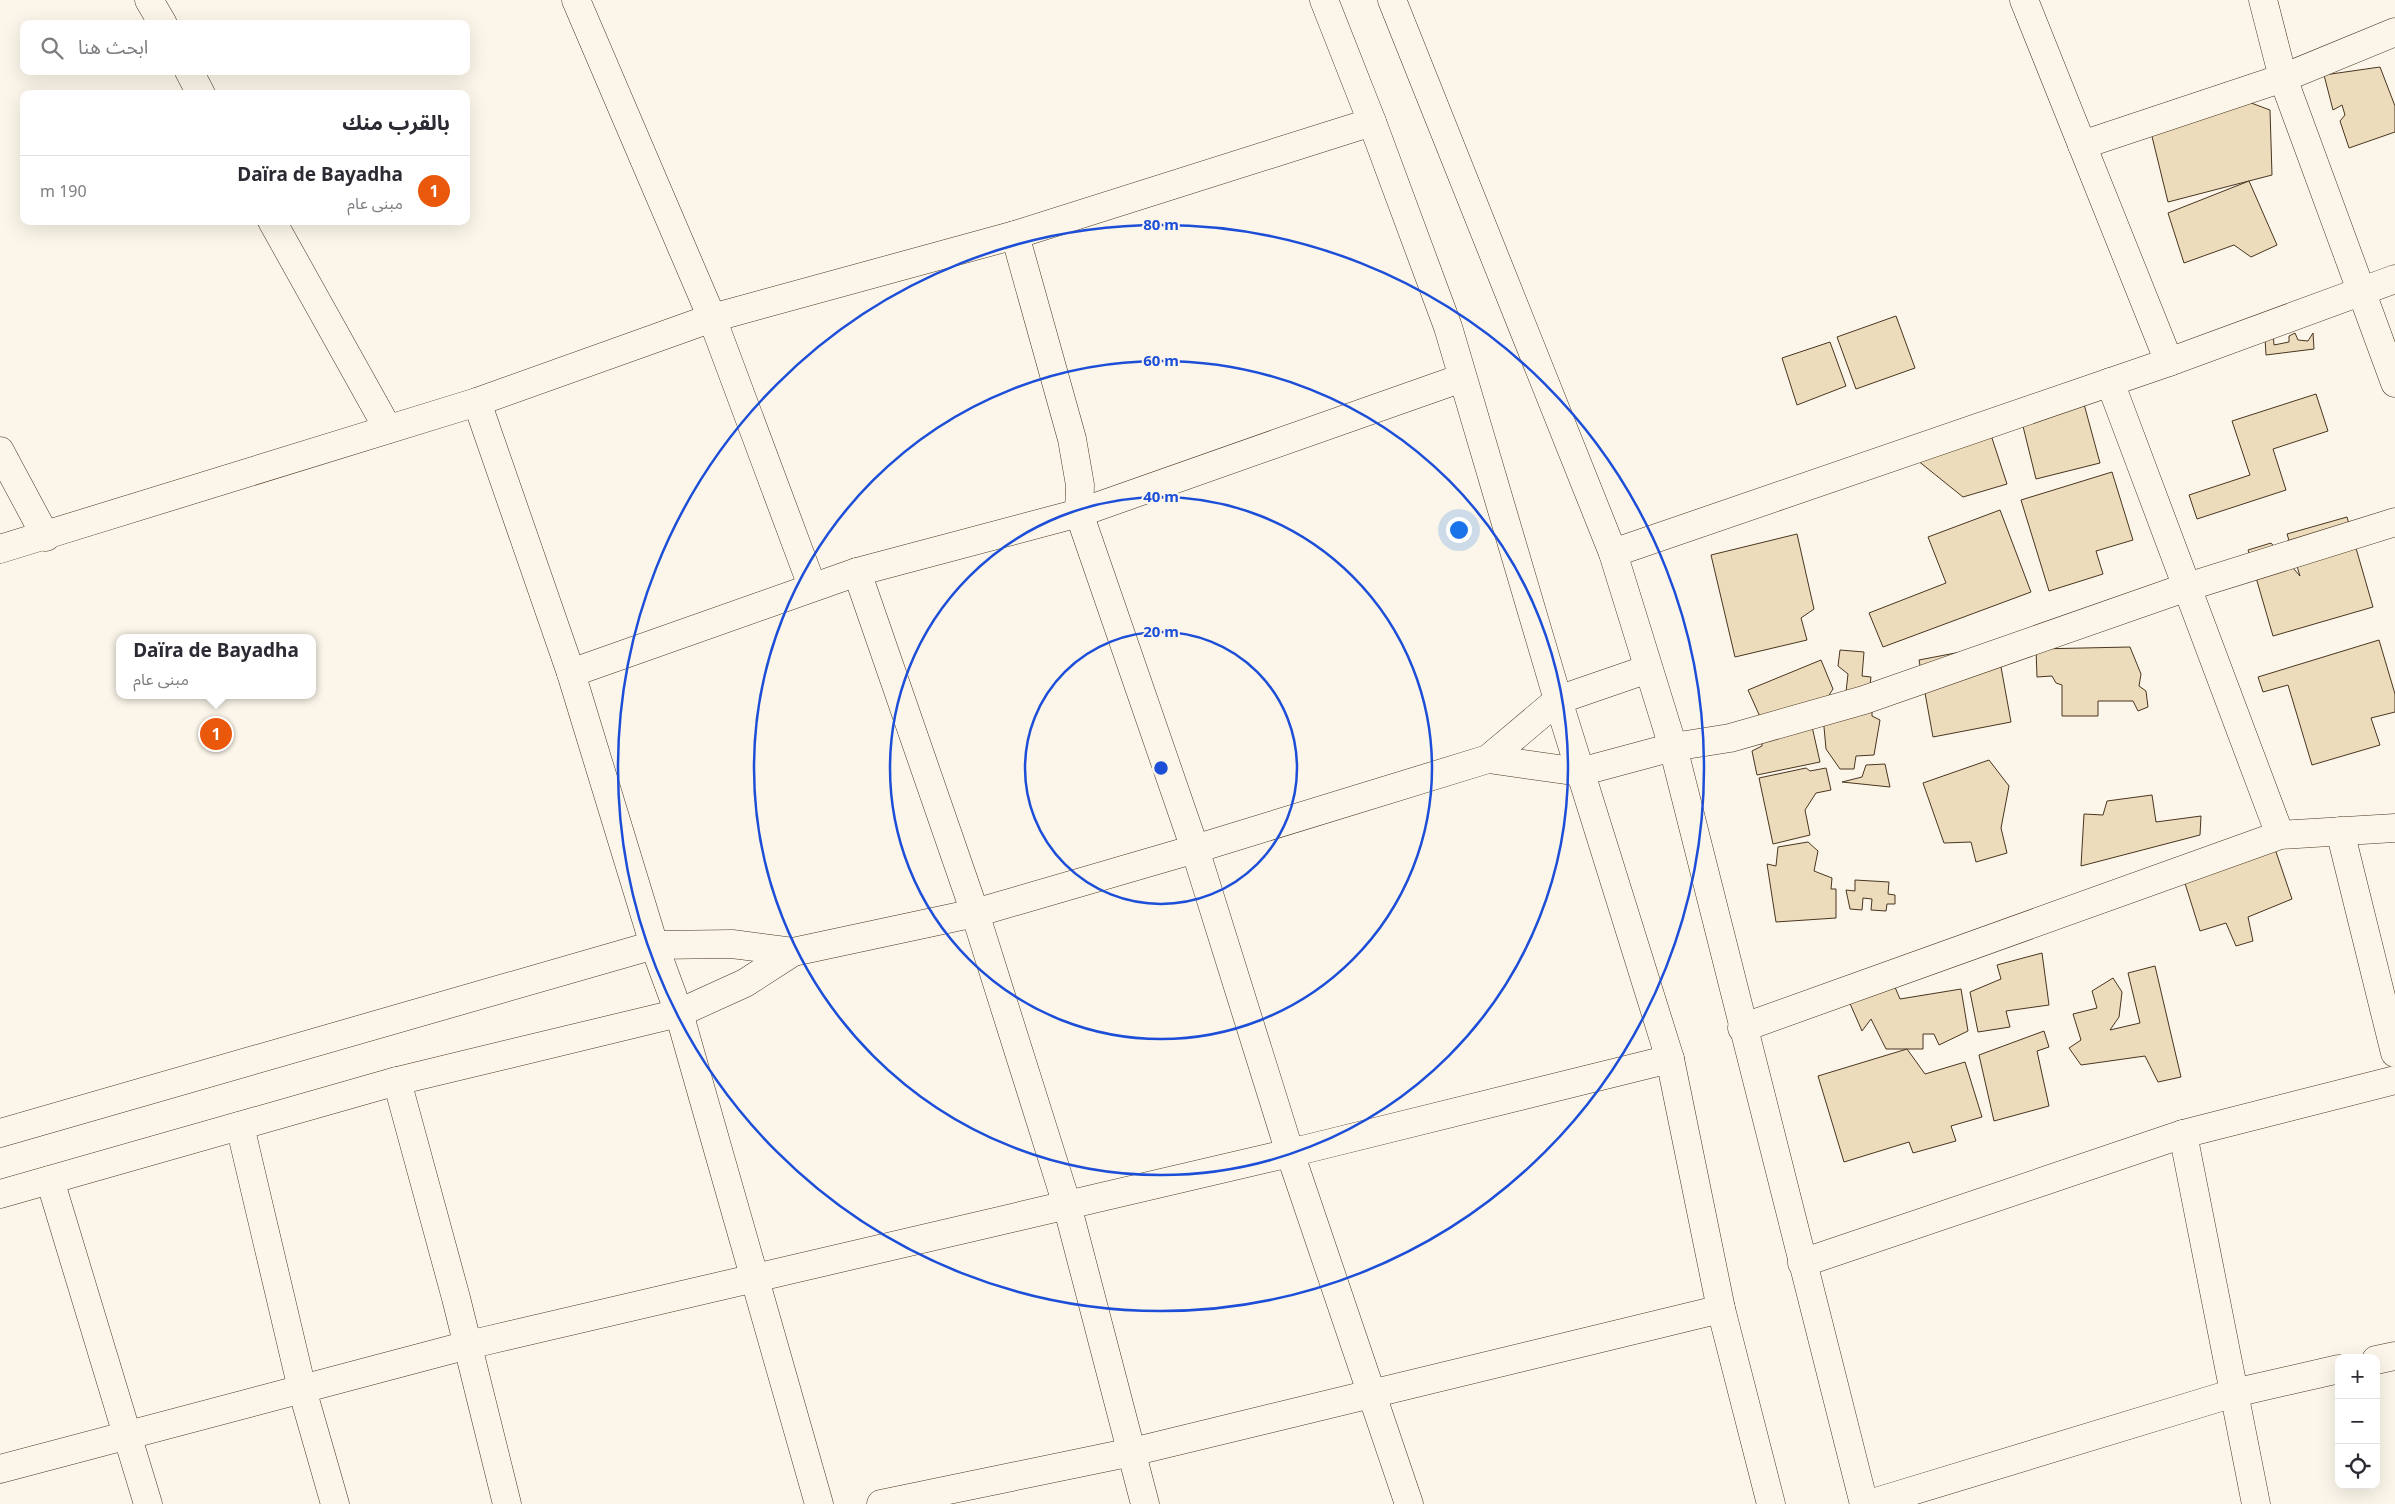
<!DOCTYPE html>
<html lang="ar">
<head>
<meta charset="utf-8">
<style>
	body { margin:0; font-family:"Noto Sans","Noto Sans Arabic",sans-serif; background:#f7f7f7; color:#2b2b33; direction:rtl }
	.controls { position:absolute; right:15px; bottom:15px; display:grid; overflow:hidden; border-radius:10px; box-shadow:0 5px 20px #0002 }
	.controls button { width:45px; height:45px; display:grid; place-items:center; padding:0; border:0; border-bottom:1px solid #e1e1e2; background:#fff; color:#2b2b33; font:25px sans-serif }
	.you { position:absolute; left:1458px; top:529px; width:18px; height:18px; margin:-12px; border:4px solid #fff; border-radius:50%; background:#1a73e8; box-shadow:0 0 0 8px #1a73e833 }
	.badge { display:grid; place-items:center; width:32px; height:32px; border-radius:50%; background:#ea580c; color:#fff; font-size:16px; font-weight:700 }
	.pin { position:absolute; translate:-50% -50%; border:2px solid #fff; box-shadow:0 1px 5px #0006 }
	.popup { position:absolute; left:116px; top:634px; width:200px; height:65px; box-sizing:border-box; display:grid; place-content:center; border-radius:10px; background:#fff; filter:drop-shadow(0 1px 4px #0005); font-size:16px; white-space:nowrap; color:#7c7c81 }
	.popup b { font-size:19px; color:#2b2b33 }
	.popup::after { content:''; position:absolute; left:50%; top:100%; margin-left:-10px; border:10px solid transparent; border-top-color:#fff }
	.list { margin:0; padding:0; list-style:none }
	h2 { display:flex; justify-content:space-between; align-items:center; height:65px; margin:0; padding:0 20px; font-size:21px }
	h2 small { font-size:16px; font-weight:400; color:#7c7c81 }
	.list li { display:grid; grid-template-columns:32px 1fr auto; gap:15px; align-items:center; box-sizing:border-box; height:70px; padding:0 20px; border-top:1px solid #e1e1e2 }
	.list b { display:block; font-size:19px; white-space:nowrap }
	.list p { margin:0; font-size:16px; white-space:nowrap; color:#7c7c81 }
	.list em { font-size:16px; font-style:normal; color:#7c7c81 }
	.icon { flex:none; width:28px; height:28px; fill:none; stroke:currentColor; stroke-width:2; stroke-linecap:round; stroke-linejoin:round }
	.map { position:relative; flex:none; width:2395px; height:1504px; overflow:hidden; direction:ltr }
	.search { position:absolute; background:#fff; box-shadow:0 5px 20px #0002; left:20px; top:20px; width:450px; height:55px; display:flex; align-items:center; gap:12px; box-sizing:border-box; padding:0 18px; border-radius:10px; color:#7c7c81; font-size:19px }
	.panel { position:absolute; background:#fff; box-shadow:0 5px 20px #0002; left:20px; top:90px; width:450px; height:135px; border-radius:10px; direction:rtl }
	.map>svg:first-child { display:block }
	.building { fill:#ecdcbc; stroke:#4a3520 }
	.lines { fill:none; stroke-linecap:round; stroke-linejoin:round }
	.minor-casing { stroke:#4a3520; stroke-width:29 }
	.major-casing { stroke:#4a3520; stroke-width:29 }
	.minor { stroke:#fbf6e9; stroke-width:28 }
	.major { stroke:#fbf6e9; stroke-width:28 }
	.ring { fill:none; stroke:#1d4ed8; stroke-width:2.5 }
	.centre { fill:#1d4ed8; stroke:#fbf6e9; stroke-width:2.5 }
	.ring-label { font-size:15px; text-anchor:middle; font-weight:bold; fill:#1d4ed8; stroke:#fbf6e9; stroke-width:4; stroke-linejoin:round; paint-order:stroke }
</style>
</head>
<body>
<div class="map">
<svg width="2395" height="1504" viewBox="0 0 2395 1504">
	<rect width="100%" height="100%" fill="#fbf6e9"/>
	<!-- building -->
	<g class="building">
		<path d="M2380,67L2395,106V132L2349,148L2340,121L2345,115L2342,105L2333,110L2324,75Z"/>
		<path d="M2243,100L2270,110L2272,175L2168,202L2146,112Z"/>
		<path d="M2249,181L2277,245L2251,257L2234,245L2184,263L2168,213Z"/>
		<path d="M1896,316L1915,368L1856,389L1837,337Z"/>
		<path d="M2273,333L2274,345L2289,342V336L2295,333L2298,340L2308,341L2313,333L2314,349L2266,355L2265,338Z"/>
		<path d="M1830,342L1846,386L1797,405L1782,358Z"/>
		<path d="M2078,382L2100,463L2036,479L2017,402Z"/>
		<path d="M2316,394L2328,431L2273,449L2286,490L2197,519L2189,495L2250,475L2232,421Z"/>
		<path d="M1990,432L2007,484L1963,497L1917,460Z"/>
		<path d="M2112,472L2133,540L2096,551L2103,574L2049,591L2021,500Z"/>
		<path d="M2000,510L2031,592L1883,647L1869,613L1946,583L1928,537Z"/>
		<path d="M2347,517L2373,607L2273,636L2248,550L2271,543L2300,576L2287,534Z"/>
		<path d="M1797,534L1814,609L1801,618L1807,640L1735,657L1711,555Z"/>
		<path d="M2379,640L2395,694V712L2371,718L2380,745L2312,765L2288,685L2263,692L2258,677Z"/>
		<path d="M1997,645L2011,722L1933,737L1919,660Z"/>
		<path d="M2130,647L2141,674L2139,686L2146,691L2148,707L2138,711L2133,701H2098V716H2062V685L2056,683L2052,676L2037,677L2036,649Z"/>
		<path d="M1840,650L1864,652L1862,676L1871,677L1869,694L1845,701L1848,674L1838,666Z"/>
		<path d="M1821,660L1833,689L1811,722L1820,762L1757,775L1752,751L1762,746L1761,719L1748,690Z"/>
		<path d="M1872,704V716L1880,720L1874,755L1856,756L1854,769H1840L1826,749L1823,716Z"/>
		<path d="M1989,760L2009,786L2001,828L2007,853L1976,862L1971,842L1944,843L1923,783Z"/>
		<path d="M1885,764L1890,787L1842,782L1862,777L1866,765Z"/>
		<path d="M1806,768L1810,771L1826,768L1831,790L1816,793L1805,810L1810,835L1773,844L1759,778Z"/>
		<path d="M2152,795L2156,822L2201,816L2200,835L2081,866L2084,814L2103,815L2107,801Z"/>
		<path d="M1808,842L1818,851L1814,871L1832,878L1831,889H1836V918L1776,922L1767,864L1776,866L1778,847Z"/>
		<path d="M2274,846L2292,899L2248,917L2253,941L2236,946L2226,923L2200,931L2183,877Z"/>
		<path d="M1855,880L1889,882L1888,894L1895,895V904H1887L1886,911L1871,910L1872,899L1863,898L1862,910L1850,909L1846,890L1855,891Z"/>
		<path d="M2042,953L2049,1005L2006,1011L2010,1027L1978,1032L1970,992L2001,979L1997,965Z"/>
		<path d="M2155,966L2181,1077L2158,1082L2145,1056L2081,1065L2069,1048L2081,1040L2073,1014L2097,1008L2092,991L2113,978L2122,992L2119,1017L2110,1030L2140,1023L2128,973Z"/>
		<path d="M1892,980L1900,999L1961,989L1968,1031L1939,1045L1934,1034H1923V1049H1886L1871,1019L1862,1031L1848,999Z"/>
		<path d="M2044,1031L2049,1047L2037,1051L2049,1106L1994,1121L1979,1055Z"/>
		<path d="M1907,1049L1925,1074L1965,1062L1982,1117L1951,1126L1956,1141L1913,1153L1909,1142L1844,1162L1818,1076Z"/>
	</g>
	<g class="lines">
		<!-- minor casing -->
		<g class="minor-casing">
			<g id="minor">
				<path d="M149,0L163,24"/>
				<path d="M576,0L712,318L812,586"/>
				<path d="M2024,0L2169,362"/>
				<path d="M2263,0L2283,78L2395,383"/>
				<path d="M189,71L201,94"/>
				<path d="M2082,145L2283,78L2395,32"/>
				<path d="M272,221L388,429"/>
				<path d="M1015,235L1072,439L1080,485L1079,513L1195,849L1290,1153L1409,1504"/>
				<path d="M2110,382L2280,835"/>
				<path d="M477,402L571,673L654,945L679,1013L819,1504"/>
				<path d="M0,451L46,537"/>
				<path d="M0,549L477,402L712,318L1015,235L1372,122"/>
				<path d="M1613,553L2169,362L2395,279"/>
				<path d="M857,572L975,913L1067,1205L1145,1504"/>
				<path d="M571,673L857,572L1079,513L1462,378"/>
				<path d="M1673,747L1730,738L1864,700L2187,587L2395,522"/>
				<path d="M2340,831L2395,1053"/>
				<path d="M1742,1028L2280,835L2395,828"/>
				<path d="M397,1081L456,1298L507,1504"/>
				<path d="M240,1126L302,1389L335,1504"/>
				<path d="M2183,1134L2256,1504"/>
				<path d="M50,1180L148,1504"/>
				<path d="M1802,1263L2183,1134L2395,1080"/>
				<path d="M2376,1360L2395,1356"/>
				<path d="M0,1469L468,1345L1290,1153L1670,1059"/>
				<path d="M881,1504L1132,1452L1721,1309"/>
				<path d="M1869,1504L2234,1393L2339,1369"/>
			</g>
		</g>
		<!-- major casing -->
		<g class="major-casing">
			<g id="major">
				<path d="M1324,0L1372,122L1448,327L1558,700L1670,1059L1721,1309L1771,1504"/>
				<path d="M1392,0L1613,553L1673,747L1864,1504"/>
				<path d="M1488,759L1580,772L1673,747"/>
				<path d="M0,1133L654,945L732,944L793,952L975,913L1195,849L1488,759L1558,700L1648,669"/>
				<path d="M0,1194L397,1081L679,1013L745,983L793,952"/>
			</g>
		</g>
		<!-- minor -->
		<use href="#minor" class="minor"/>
		<!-- major -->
		<use href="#major" class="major"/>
	</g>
	<!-- distance rings -->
	<g class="ring">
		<circle cx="1161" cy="768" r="136"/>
		<circle cx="1161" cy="768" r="271"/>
		<circle cx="1161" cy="768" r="407"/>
		<circle cx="1161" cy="768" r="543"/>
	</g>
	<circle cx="1161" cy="768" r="8" class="centre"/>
	<g class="ring-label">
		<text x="1161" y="230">80 m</text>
		<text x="1161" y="366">60 m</text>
		<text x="1161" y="502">40 m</text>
		<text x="1161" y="637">20 m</text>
	</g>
</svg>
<div class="controls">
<button>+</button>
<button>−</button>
<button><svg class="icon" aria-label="locate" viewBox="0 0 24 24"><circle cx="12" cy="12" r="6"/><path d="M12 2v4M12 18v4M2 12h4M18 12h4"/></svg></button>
</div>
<div class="you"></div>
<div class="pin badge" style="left:216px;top:734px">1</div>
<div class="popup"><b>Daïra de Bayadha</b>مبنى عام</div>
<div class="search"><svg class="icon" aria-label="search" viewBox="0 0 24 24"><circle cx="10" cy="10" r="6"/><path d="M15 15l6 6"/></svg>ابحث هنا</div>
<section class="panel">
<h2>بالقرب منك<small></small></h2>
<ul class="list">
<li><span class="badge">1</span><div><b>Daïra de Bayadha</b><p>مبنى عام</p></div><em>190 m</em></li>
</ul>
</section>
</div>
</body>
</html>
